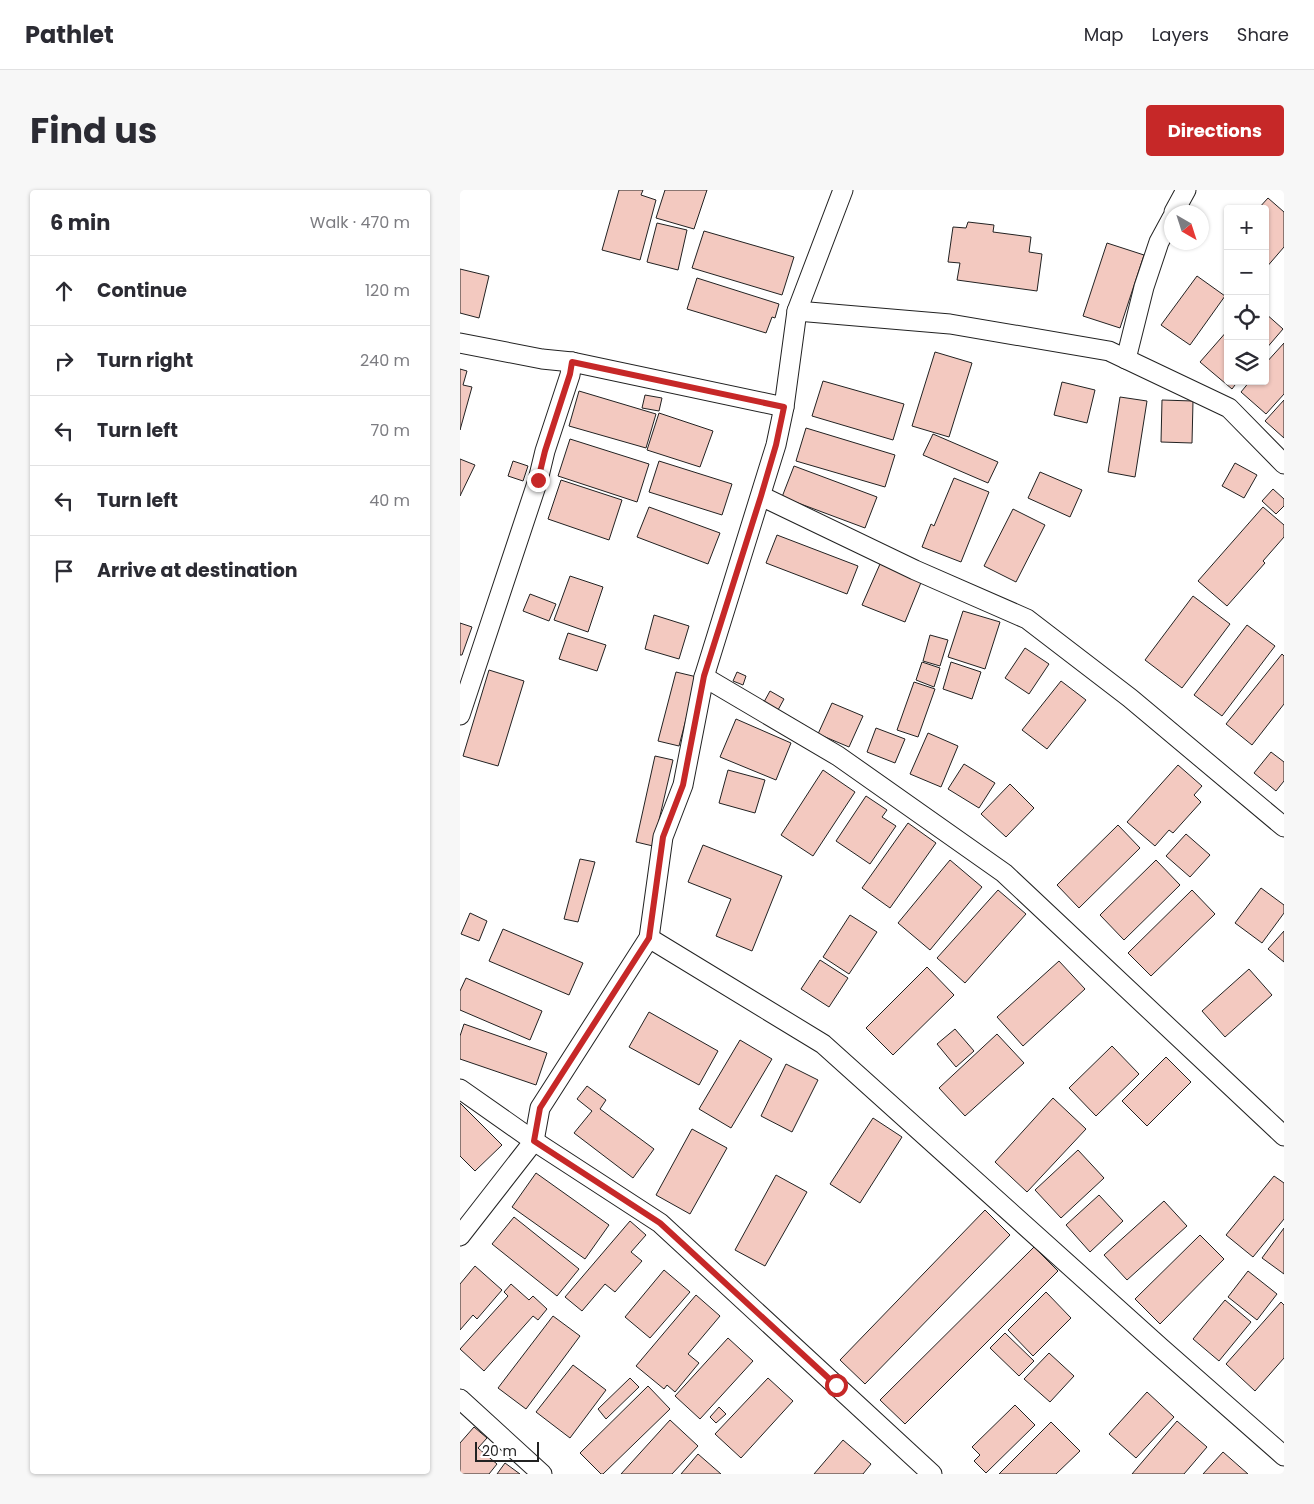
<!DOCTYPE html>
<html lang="en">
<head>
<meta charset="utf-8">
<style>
	body { margin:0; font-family:Poppins,sans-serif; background:#f7f7f7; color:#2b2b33 }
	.controls { position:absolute; right:15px; top:15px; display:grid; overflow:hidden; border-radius:5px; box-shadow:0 1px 4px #0004 }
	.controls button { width:45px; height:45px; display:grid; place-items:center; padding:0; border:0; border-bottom:1px solid #e1e1e2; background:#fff; color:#2b2b33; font:25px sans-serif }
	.compass { position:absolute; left:704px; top:15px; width:45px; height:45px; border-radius:50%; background:#fff; box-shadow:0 1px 4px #0004; rotate:141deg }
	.scale { position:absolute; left:15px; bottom:12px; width:64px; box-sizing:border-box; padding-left:5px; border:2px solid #222; border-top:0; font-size:14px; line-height:18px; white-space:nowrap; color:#222; -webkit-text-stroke:4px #fff; paint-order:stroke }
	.stop { position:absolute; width:15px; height:15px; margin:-11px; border:4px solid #c62828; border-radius:50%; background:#fff }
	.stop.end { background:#c62828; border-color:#fff; box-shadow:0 1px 5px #0008 }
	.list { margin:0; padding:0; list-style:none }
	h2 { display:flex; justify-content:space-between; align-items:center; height:65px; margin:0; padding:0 20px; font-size:21px }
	h2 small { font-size:16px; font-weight:400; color:#7c7c81 }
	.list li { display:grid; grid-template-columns:32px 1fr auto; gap:15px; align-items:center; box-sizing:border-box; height:70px; padding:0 20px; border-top:1px solid #e1e1e2 }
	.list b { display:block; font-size:19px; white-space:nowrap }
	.list em { font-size:16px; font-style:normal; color:#7c7c81 }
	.icon { flex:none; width:28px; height:28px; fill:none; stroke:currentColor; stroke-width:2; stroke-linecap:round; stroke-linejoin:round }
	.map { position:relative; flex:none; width:824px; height:1284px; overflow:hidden; border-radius:5px }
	header { display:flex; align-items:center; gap:30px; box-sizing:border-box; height:70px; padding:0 25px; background:#fff; border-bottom:1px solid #e1e1e2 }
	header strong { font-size:24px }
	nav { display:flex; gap:28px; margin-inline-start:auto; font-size:18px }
	.intro { display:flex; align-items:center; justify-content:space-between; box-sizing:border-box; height:120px; padding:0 30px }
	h1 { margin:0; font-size:35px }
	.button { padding:12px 22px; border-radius:5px; background:#c62828; color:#fff; font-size:18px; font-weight:700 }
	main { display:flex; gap:30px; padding:0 30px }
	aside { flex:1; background:#fff; border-radius:5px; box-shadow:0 1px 4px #0004 }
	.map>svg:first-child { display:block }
	.building { fill:#f3c9c0; stroke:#222 }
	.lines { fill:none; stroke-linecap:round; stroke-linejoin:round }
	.street-casing { stroke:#222; stroke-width:21 }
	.street { stroke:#fff; stroke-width:19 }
	.route { stroke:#c62828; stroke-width:6 }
</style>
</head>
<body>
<header>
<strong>Pathlet</strong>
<nav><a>Map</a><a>Layers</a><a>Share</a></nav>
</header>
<div class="intro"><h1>Find us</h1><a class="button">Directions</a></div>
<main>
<aside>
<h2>6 min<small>Walk · 470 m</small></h2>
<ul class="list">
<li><svg class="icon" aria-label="ahead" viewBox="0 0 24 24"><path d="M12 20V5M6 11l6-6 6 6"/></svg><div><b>Continue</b></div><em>120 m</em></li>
<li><svg class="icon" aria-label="right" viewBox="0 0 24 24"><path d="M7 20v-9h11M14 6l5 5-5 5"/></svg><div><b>Turn right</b></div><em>240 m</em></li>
<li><svg class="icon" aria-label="left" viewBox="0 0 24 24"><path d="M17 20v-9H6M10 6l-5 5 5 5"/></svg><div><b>Turn left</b></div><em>70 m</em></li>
<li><svg class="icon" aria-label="left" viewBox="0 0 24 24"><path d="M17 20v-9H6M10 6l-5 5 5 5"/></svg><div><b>Turn left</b></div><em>40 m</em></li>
<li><svg class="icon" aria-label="arrive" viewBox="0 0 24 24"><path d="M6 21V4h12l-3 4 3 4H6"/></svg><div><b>Arrive at destination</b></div></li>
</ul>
</aside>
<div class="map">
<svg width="824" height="1284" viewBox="0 0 824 1284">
	<rect width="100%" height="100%" fill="#fff"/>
	<!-- building -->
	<g class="building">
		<path d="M159,0H183L181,5L196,10L180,70L142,60Z"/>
		<path d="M205,0H247L234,39L196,28Z"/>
		<path d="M808,8L824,22V57L805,79V19H798Z"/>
		<path d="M508,32L534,35L533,42L571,47L569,62L582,64L577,101L497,90L500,73L488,72L493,37L506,38Z"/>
		<path d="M197,33L227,40L218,80L187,72Z"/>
		<path d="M244,41L334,67L322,105L232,78Z"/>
		<path d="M647,53L684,65L660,138L623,126Z"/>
		<path d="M0,79L29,86L19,128L0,123Z"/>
		<path d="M737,86L765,106L730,155L701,135Z"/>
		<path d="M237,88L319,114L315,128L312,127L306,143L227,119Z"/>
		<path d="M805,123L823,139L805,160Z"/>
		<path d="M768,140V191H778L772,199L740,172Z"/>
		<path d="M824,153V204L806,224L781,202L790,191H805V174Z"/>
		<path d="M475,162L512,173L489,247L452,236Z"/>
		<path d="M0,179L7,181L3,195L12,197L0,240Z"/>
		<path d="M363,191L444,214L433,250L352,226Z"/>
		<path d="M602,192L635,200L627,233L594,225Z"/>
		<path d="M119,201L196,224L186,258L109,236Z"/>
		<path d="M185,205L202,208L199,221L182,218Z"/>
		<path d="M660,207L687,211L675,287L648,282Z"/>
		<path d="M702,210L733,211L732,253L701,252Z"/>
		<path d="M824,210V248L805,231Z"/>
		<path d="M199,223L253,241L240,277L187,260Z"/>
		<path d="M346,238L435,265L425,297L336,271Z"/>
		<path d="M473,244L538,272L528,293L463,265Z"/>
		<path d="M110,249L189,274L177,312L98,286Z"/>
		<path d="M0,269L15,275L0,306Z"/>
		<path d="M53,271L68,276L63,291L48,286Z"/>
		<path d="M199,271L272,294L262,325L189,302Z"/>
		<path d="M775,273L797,285L784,308L762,296Z"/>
		<path d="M334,276L417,307L405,338L322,307Z"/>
		<path d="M580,282L622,300L610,327L568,308Z"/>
		<path d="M494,288L529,302L501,372L462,357L471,334L474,336Z"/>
		<path d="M101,290L162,310L149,350L88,329Z"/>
		<path d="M813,299L824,309V316L816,324L802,311Z"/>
		<path d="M189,317L260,343L248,374L177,347Z"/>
		<path d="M803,317L824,335V347L803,371L805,373L767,416L738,391Z"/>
		<path d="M553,319L585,335L556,392L524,376Z"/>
		<path d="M317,345L398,376L387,404L306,373Z"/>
		<path d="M420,374L462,390L445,432L402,415Z"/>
		<path d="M110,386L143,397L128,442L94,430Z"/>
		<path d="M70,404L96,414L89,431L63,421Z"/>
		<path d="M733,406L770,434L722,498L685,470Z"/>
		<path d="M503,421L540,432L525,479L488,467Z"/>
		<path d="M194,425L229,436L219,469L185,459Z"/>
		<path d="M0,433L12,437L2,465H0Z"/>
		<path d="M787,435L815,456L762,526L734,505Z"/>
		<path d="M108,443L146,455L137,481L99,469Z"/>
		<path d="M470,445L488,450L480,476L463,471Z"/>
		<path d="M565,458L589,474L569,504L545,488Z"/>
		<path d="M822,464L824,466V514L792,555L766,534Z"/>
		<path d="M462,472L480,478L474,497L456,490Z"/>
		<path d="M491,472L521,482L512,509L483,499Z"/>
		<path d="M29,480L64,491L38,576L3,566Z"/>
		<path d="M216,482L237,487L219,556L198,551Z"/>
		<path d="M277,482L286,486L283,495L273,491Z"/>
		<path d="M601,491L626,510L587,559L562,540Z"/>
		<path d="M454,492L475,499L458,547L437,540Z"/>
		<path d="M310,501L324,509L318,520L304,512Z"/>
		<path d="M372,513L403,526L389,557L358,544Z"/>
		<path d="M276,529L331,553L316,590L260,567Z"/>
		<path d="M416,538L445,549L435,573L407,562Z"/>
		<path d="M468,543L498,556L481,597L450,584Z"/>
		<path d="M811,562L824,572V591L816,601L794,583Z"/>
		<path d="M195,566L213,570L193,656L176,652Z"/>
		<path d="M504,574L535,593L519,618L488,599Z"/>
		<path d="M718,575L742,596L734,605L741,612L713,643L709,640L695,656L667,632Z"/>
		<path d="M268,580L305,590L295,623L259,613Z"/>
		<path d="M363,580L395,602L353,666L321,645Z"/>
		<path d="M550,594L574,618L546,647L521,624Z"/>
		<path d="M406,606L427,620L422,627L436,636L410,674L376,651Z"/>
		<path d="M448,633L476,653L430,718L402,698Z"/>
		<path d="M658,635L680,658L619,718L597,695Z"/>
		<path d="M726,644L750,665L730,687L706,666Z"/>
		<path d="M243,655L322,686L292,761L256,746L271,709L228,692Z"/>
		<path d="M120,669L135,672L118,732L104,729Z"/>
		<path d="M490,670L522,697L470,760L438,733Z"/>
		<path d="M696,670L720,695L664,750L640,725Z"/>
		<path d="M801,698L824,715V723L802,753L775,733Z"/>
		<path d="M538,700L566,724L505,793L477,768Z"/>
		<path d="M732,700L755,724L691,786L668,763Z"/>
		<path d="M10,723L27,731L19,751L1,744Z"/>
		<path d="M390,725L417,742L389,784L363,767Z"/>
		<path d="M43,739L123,773L109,805L29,771Z"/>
		<path d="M824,741V772L808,759Z"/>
		<path d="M360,770L388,788L369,817L341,799Z"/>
		<path d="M599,771L625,799L563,856L537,827Z"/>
		<path d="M467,777L494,805L433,865L406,838Z"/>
		<path d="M789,779L812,805L765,847L742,821Z"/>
		<path d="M6,788L82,821L70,850L0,820V801Z"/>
		<path d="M189,822L258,861L239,895L169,857Z"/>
		<path d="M4,834L87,863L76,895L0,869V846Z"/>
		<path d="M495,839L514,861L496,877L477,854Z"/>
		<path d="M537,844L564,873L505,926L479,898Z"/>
		<path d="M280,850L312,869L271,938L239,919Z"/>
		<path d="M652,856L679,884L636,926L609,898Z"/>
		<path d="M706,867L731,892L687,936L662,911Z"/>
		<path d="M326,874L358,890L332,942L301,926Z"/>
		<path d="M127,896L146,910L140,919L194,959L173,988L114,943L132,921L117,909Z"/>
		<path d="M593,908L626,939L567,1002L535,972Z"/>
		<path d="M0,913L42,955L15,981L0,966Z"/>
		<path d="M413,928L442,947L400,1013L370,994Z"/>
		<path d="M232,939L267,958L230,1024L196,1005Z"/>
		<path d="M618,960L644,988L601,1028L575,1000Z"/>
		<path d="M76,983L149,1035L125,1069L52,1017Z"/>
		<path d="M316,985L347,1002L305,1076L275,1060Z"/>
		<path d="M814,986L824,993V1029L793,1067L766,1045Z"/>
		<path d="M639,1005L663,1031L630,1062L606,1035Z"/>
		<path d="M704,1011L727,1036L667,1090L644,1065Z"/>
		<path d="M525,1020L550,1045L405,1194L380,1170Z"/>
		<path d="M54,1027L119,1079L97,1106L32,1054Z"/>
		<path d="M170,1031L186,1045L171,1062L182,1071L155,1102L145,1094L122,1121L105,1107Z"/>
		<path d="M824,1038V1084L802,1068Z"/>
		<path d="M740,1045L764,1069L700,1134L675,1109Z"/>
		<path d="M574,1057L598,1081L445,1234L420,1210Z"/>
		<path d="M15,1076L42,1100L17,1129L13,1125L0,1140V1094Z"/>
		<path d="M204,1080L230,1102L190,1148L165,1127Z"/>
		<path d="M788,1081L817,1104L797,1130L768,1107Z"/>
		<path d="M51,1094L69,1110L73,1106L87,1119L78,1130L73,1126L24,1181L0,1159L48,1106L44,1102Z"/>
		<path d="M586,1102L611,1128L573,1166L548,1140Z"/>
		<path d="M236,1105L260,1126L228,1164L239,1173L215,1202L207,1195L204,1199L176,1176Z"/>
		<path d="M765,1110L791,1132L759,1171L733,1149Z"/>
		<path d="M821,1112L824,1115V1168L795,1201L766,1174Z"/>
		<path d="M93,1126L120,1146L66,1219L38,1198Z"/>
		<path d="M545,1143L574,1171L559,1186L530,1158Z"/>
		<path d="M268,1148L293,1171L240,1229L215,1206Z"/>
		<path d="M589,1163L614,1186L590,1212L564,1189Z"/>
		<path d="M113,1175L146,1200L110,1248L76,1222Z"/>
		<path d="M170,1188L179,1197L146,1229L138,1219Z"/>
		<path d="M308,1188L333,1211L281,1268L255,1244Z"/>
		<path d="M188,1196L210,1219L143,1284H141L120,1263Z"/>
		<path d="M687,1202L714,1227L676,1268L649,1244Z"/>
		<path d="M555,1215L575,1235L526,1283L514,1271L520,1265L512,1257Z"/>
		<path d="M259,1217L266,1224L256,1233L250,1227Z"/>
		<path d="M210,1230L238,1256L212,1284H161Z"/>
		<path d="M717,1231L747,1257L724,1284H672Z"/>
		<path d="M591,1232L620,1261L596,1284H539Z"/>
		<path d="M14,1237L27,1248L18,1258L37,1274L29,1284H0V1253Z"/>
		<path d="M383,1250L411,1274L403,1284H354Z"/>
		<path d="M763,1262L788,1284H743Z"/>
		<path d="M238,1264L261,1284H221Z"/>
		<path d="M45,1273L60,1284H37Z"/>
	</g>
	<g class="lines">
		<!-- street casing -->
		<g class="street-casing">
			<g id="street">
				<path d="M714,22L726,0"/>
				<path d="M337,121L490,134L649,161L769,218L824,274"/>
				<path d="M0,153L82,169L112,172L324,217"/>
				<path d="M666,169L684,97L699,52L712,28"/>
				<path d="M301,306L455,380L567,429L670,508L824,637"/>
				<path d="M244,487L378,566L544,683L824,946"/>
				<path d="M0,525L78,290L85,261L110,185L112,172"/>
				<path d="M189,748L363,854L700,1157L824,1266"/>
				<path d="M0,899L74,951L200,1033L472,1284"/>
				<path d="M0,1046L74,951L80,918L189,748L203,647L223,595L244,487L316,255L324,217L337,121L383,0"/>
				<path d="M0,1209L82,1284"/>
			</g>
		</g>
		<!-- street -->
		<use href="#street" class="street"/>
	</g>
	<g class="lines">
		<!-- route -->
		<path class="route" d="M78,290L85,261L110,184L112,172L324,217L316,255L301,306L244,486L223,595L203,647L189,748L80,918L74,951L200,1033L376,1195"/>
	</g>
</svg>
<div class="controls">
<button>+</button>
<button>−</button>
<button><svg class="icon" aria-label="locate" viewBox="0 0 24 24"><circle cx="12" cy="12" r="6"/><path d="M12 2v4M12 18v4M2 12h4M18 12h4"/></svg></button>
<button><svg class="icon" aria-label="layers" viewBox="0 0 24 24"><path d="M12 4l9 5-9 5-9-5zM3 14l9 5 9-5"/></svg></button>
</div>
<svg class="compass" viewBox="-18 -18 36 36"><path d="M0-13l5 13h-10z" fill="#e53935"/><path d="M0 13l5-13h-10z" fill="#7c7c81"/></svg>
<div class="scale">20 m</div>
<div class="stop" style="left:376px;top:1195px"></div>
<div class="stop end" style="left:78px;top:290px"></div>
</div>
</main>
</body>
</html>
